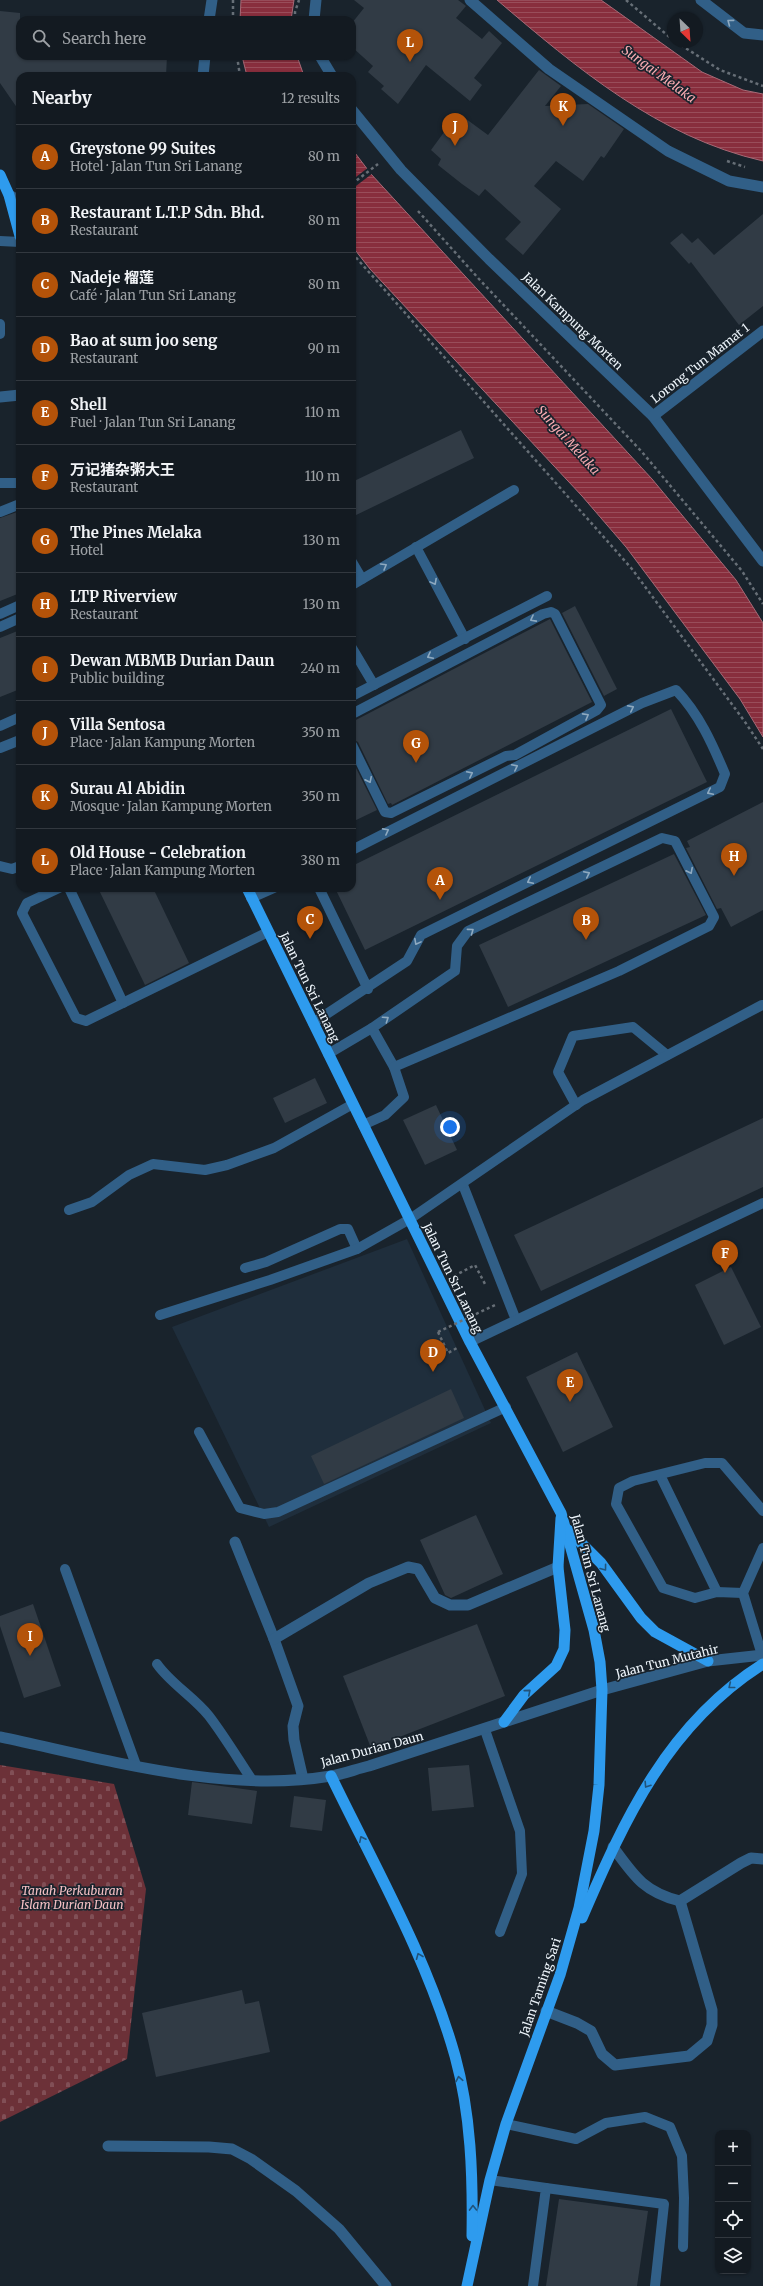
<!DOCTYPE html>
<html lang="en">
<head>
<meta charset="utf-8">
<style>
	body { margin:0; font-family:Merriweather,"Noto Sans SC",serif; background:#1c232a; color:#f1f3f6 }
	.controls { position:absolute; right:12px; bottom:12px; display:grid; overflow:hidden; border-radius:8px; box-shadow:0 1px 3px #0004 }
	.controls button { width:36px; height:36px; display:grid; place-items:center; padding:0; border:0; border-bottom:1px solid #32383f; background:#131a21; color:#f1f3f6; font:20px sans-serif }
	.compass { position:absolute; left:667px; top:12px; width:36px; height:36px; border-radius:50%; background:#131a21; box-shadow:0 1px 3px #0004; rotate:155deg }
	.you { position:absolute; left:450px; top:1127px; width:14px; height:14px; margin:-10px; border:3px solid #fff; border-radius:50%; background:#1a73e8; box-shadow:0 0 0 6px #1a73e833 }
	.badge { display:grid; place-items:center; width:26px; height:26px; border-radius:50%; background:#b45309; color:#fff; font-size:13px; font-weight:700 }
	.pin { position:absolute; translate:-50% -33px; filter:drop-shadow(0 1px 2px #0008) }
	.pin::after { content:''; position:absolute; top:21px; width:14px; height:12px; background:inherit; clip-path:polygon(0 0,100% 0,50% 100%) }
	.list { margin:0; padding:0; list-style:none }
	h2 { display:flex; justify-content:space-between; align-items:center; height:52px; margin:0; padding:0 16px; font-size:17px }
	h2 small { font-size:13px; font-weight:400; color:#9da1a5 }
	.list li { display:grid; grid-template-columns:26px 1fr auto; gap:12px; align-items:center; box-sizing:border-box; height:64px; padding:0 16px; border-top:1px solid #32383f }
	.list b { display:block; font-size:15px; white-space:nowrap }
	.list p { margin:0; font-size:13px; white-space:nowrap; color:#9da1a5 }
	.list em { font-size:13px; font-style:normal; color:#9da1a5 }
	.icon { flex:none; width:22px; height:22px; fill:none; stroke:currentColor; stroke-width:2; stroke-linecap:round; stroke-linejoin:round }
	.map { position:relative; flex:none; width:763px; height:2286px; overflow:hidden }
	.search { position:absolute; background:#131a21; box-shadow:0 1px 3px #0004; left:16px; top:16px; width:340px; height:44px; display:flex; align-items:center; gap:10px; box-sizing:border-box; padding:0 14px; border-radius:12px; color:#9da1a5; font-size:15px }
	.panel { position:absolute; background:#131a21; box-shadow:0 1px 3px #0004; left:16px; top:72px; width:340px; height:820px; border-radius:12px }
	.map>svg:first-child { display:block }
	.built { fill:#1f2e3c }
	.cemetery { fill:url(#cemetery-stones) }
	.water { fill:url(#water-rules); stroke:#a66976 }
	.pier { fill:#19232c }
	.building { fill:#313b45 }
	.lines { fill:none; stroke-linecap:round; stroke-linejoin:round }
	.path { stroke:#676f77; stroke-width:2.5; stroke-dasharray:3 3; stroke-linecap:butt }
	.service { stroke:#315f87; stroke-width:10 }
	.minor { stroke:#315f87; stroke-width:11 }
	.tertiary { stroke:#315f87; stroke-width:11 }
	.primary { stroke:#2e9bee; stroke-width:11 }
	.path-bridge { stroke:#676f77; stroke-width:2.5; stroke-dasharray:3 3; stroke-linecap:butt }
	.oneway { stroke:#8faac0 }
	.oneway2 { stroke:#21537a }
	.labels { text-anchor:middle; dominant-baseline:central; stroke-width:3.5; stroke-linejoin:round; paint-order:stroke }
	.street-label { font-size:12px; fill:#edf4fa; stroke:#19232c }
	.park-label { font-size:12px; font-style:italic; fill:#f5c0c4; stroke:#19232c }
	.water-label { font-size:13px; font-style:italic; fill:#f8abb1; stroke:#19232c }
</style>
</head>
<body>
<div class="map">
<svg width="763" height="2286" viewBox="0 0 763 2286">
	<defs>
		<pattern id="cemetery-stones" width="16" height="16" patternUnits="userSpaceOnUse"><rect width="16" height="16" fill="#6c3138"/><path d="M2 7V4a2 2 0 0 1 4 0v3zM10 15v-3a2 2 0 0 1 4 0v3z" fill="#814f56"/></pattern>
		<pattern id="water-rules" width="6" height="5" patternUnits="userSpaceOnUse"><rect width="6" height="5" fill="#882e3d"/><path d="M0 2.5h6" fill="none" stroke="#994d5a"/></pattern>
	</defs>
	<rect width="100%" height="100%" fill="#19232c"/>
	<!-- built -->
	<path class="built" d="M407,1239L491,1423L269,1527L172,1327Z"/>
	<!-- cemetery -->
	<path class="cemetery" d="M0,1765L114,1784L146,1889L127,2059L0,2122Z"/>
	<!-- water -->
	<g class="water">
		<path d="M241,0H294L291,20H240Z"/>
		<path d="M497,0H601L702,72L743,90L763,94V161C658,137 577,68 497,0Z"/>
		<path d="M242,56H297L304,76H247Z"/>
		<path d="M352,149L371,174L652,479L736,580L763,623V737L740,699L626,547L582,496L370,269L352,246Z"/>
	</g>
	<!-- pier -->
	<path class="pier" d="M369,167L373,173L352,189V180Z"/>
	<!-- building -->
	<g class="building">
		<path d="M354,0H458L466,6L456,18L482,39L489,31L502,43L474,78L482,85L470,101L426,65L398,104L381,89L384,86L368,72L373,66L352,47V23L364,8Z"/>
		<path d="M0,11L20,13V56H167L166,76H20V112L0,83Z"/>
		<path d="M539,70L561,86L545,106L588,104L624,129L604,158L601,156L583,181L556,161L534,186L561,209L523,255L505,239L521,222L485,189L479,196L462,184L438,165L441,159L431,150L458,113L488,135Z"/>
		<path d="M763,214V306L739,325L691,262L689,264L670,243L682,233L692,243L698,238L714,255Z"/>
		<path d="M461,430L474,458L352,517V482Z"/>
		<path d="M20,511V593L0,601V518Z"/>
		<path d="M575,606L617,689L604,696L562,613Z"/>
		<path d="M550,619L592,702L392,805L391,803L388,804L358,742L352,739V722Z"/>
		<path d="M20,630V689L0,697V638Z"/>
		<path d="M671,709L707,782L365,950L335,888H352V866Z"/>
		<path d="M352,760L377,810L352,822Z"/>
		<path d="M763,802V910L731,927L721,908L717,909L686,848L690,847L687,841Z"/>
		<path d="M674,854L706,915L508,1007L479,945Z"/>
		<path d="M98,888H153L189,963L145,985Z"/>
		<path d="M315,1078L327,1103L285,1123L273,1098Z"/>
		<path d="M436,1105L457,1150L425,1165L403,1120Z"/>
		<path d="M763,1118V1187L541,1291L514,1235Z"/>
		<path d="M731,1267L761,1327L724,1345L695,1285Z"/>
		<path d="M577,1352L613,1427L563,1452L526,1377Z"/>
		<path d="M451,1389L464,1418L324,1484L311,1456Z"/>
		<path d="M476,1515L503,1574L451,1598L445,1595L420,1540Z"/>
		<path d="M33,1604L61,1686L24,1698L0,1626V1616Z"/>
		<path d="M477,1624L505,1696L371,1748L343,1676Z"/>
		<path d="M469,1765L474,1807L432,1811L428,1768Z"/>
		<path d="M192,1782L257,1791L252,1824L188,1815Z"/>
		<path d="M294,1796L326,1800L322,1831L290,1827Z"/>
		<path d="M242,1990L245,2004L259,2001L270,2052L156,2077L142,2013Z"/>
		<path d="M559,2199L648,2211L637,2286H546Z"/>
	</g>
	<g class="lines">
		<!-- path -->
		<g class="path">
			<path d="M233,0V20"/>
			<path d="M626,0L673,40"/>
			<path d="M295,20V12L299,0"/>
			<path d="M676,42L720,70L763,86"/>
			<path d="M237,56L240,76"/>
			<path d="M727,161L745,167"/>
			<path d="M352,184L378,164"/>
			<path d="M418,211L479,279L642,452L742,571L763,604"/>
			<path d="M352,253L632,569L745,722L763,749"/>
			<path d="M454,1276L475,1265L485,1284"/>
			<path d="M438,1332L448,1353L457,1348"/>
		</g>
		<!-- service -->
		<g class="service">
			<path d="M0,241L20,242"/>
			<path d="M0,324V334"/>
			<path d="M0,483H20"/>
			<path d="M0,512L20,504"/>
			<path d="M416,547L465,639"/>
			<path d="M352,562L362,579"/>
			<path d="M352,585L514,490"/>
			<path d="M0,614L20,605"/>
			<path d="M0,627L20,618"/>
			<path d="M352,648L374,685"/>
			<path d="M352,696L547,596"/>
			<path d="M352,714L543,614L551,612L555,614L601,705L597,710L515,755L506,756L391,813L385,812L352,745"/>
			<path d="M0,726L20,717"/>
			<path d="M0,748L20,740"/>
			<path d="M0,866L12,869L20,866"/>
			<path d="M59,888L27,903L22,913L76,1018L86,1021L268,932"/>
			<path d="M69,888L123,1003"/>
			<path d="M319,888L368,989"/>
			<path d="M251,898L274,888"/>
			<path d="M313,1023L407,961L421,935L720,787L725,774C712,743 699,714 676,690L642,703L352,850"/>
			<path d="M372,1028L394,1067"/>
			<path d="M328,1054L372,1028L455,971L457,946L468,931L662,838L675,841L714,917L709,926L619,971L394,1067L404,1097L385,1115L363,1125"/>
			<path d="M576,1105L558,1072L573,1036L633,1027L667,1055"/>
			<path d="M463,1185L516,1320"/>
			<path d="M69,1210L92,1202L129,1175L153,1164L205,1170L227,1165L274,1148L353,1104"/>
			<path d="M245,1268L266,1262L340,1229H348L357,1249"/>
			<path d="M160,1315L270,1280L357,1249L410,1219L583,1100L762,1005"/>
			<path d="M470,1342L763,1203"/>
			<path d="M199,1432L240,1508L264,1514L278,1512L506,1407"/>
			<path d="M660,1475L717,1592"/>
			<path d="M65,1569L136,1765"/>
			<path d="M743,1593L717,1592L695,1598L663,1588L616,1504L619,1488L633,1481L705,1463H722L763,1511"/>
			<path d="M762,1655L743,1593L763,1548"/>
			<path d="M157,1664C171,1684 194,1697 209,1716C225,1737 238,1759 252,1780"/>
			<path d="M485,1730L520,1831L522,1874L500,1932"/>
			<path d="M506,2124L576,2139L606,2123L645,2117L670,2127L682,2156L684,2198L683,2247"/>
			<path d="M490,2180L546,2188L533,2286"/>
			<path d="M546,2188L664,2204L655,2286"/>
		</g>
		<!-- minor -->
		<g class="minor">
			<path d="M470,0L549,69L668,151L729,181L763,187"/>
			<path d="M701,0L744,33L763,35"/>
			<path d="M314,20L316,0"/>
			<path d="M320,56L332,76"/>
			<path d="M352,110L401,170L489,259L653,416L763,561"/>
			<path d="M0,397L20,395"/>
			<path d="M653,416L763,331"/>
			<path d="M235,1542L274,1639L298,1706L293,1726L294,1740L303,1779"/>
			<path d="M274,1639L369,1583L408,1567L418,1569L435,1598L450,1605H468L558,1567"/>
			<path d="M613,1847C634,1876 644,1892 680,1901L741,1863L751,1858L763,1859"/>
			<path d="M546,2011L577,2023L591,2031L602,2054L615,2065L689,2056L707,2041L712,2025V2010L680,1901"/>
			<path d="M108,2146L209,2147L232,2149L251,2159L296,2191L339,2229L386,2286"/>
		</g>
		<!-- tertiary -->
		<g class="tertiary">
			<path d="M209,20L212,0"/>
			<path d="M203,76L205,56"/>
			<path d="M9,195L20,201"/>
			<path d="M0,1737C105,1759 223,1794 331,1776C344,1774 356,1769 369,1766L602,1690L708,1661L763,1655"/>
		</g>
		<!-- primary -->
		<g class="primary">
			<path d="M0,175L9,195L20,236"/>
			<path d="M247,888L470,1342L561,1513L594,1630L600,1662L602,1690L599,1785L594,1831L579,1908L560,1975L506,2124L490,2180L467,2286"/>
			<path d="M568,1530L601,1563L641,1618L655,1632L708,1661"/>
			<path d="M504,1722L524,1695L556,1666L564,1649L565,1630L558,1567L561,1518"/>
			<path d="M331,1776C375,1867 427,1957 455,2056C471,2114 473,2176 472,2236"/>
			<path d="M582,1918C625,1818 668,1724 763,1664"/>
		</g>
		<!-- path-bridge -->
		<path class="path-bridge" d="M438,1332L495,1305"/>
	</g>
	<!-- one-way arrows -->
	<defs><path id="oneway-chevron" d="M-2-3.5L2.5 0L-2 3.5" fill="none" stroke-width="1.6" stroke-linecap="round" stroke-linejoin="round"/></defs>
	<g class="oneway">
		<use href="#oneway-chevron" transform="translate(730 22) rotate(-143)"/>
		<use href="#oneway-chevron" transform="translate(384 566) rotate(-30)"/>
		<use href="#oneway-chevron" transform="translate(434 582) rotate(62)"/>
		<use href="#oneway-chevron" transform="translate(533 619) rotate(152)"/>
		<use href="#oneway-chevron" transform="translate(430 656) rotate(153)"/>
		<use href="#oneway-chevron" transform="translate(631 708) rotate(-27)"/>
		<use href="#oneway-chevron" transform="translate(586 716) rotate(-29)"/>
		<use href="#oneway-chevron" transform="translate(515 767) rotate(-27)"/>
		<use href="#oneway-chevron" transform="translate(470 774) rotate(-27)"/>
		<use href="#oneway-chevron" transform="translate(369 780) rotate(64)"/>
		<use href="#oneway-chevron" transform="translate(710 792) rotate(154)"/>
		<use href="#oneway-chevron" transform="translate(386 831) rotate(-28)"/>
		<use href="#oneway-chevron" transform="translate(690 871) rotate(63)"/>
		<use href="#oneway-chevron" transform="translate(587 874) rotate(-26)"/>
		<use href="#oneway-chevron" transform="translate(530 881) rotate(154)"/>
		<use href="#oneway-chevron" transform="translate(471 931) rotate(-36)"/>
		<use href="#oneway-chevron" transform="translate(417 942) rotate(118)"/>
		<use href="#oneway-chevron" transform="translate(386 1019) rotate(-34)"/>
	</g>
	<g class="oneway2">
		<use href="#oneway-chevron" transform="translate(604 1568) rotate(53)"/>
		<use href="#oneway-chevron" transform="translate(731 1686) rotate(141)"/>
		<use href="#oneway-chevron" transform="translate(528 1692) rotate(-41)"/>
		<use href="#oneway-chevron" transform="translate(647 1785) rotate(123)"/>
		<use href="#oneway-chevron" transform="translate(362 1839) rotate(-116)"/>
		<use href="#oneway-chevron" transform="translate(419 1956) rotate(-112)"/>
		<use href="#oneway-chevron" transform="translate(459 2079) rotate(-101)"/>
		<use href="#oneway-chevron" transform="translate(473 2208) rotate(-91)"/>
	</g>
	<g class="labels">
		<!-- street labels -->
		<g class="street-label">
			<text transform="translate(573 321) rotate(44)">Jalan Kampung Morten</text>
			<text transform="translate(700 363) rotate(-38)">Lorong Tun Mamat 1</text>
			<text transform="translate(310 987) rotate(64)">Jalan Tun Sri Lanang</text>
			<text transform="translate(453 1278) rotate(64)">Jalan Tun Sri Lanang</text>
			<text transform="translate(591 1573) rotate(75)">Jalan Tun Sri Lanang</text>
			<text transform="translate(667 1661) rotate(-14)">Jalan Tun Mutahir</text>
			<text transform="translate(372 1749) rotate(-15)">Jalan Durian Daun</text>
			<text transform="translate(540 1987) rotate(-71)">Jalan Taming Sari</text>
		</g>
		<!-- park labels -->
		<g class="park-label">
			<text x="72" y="1890">Tanah Perkuburan<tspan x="72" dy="14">Islam Durian Daun</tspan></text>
		</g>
		<!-- water labels -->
		<g class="water-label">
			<text transform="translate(659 74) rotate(36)">Sungai Melaka</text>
			<text transform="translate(568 440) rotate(48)">Sungai Melaka</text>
		</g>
	</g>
</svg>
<div class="controls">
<button>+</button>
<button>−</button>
<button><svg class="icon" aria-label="locate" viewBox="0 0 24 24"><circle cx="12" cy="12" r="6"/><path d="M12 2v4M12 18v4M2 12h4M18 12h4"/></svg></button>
<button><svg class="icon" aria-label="layers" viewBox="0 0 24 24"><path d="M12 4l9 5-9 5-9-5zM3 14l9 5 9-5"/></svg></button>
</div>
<svg class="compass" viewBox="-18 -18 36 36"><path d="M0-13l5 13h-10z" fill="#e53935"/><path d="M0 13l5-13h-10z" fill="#9da1a5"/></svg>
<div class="you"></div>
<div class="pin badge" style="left:440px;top:900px">A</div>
<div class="pin badge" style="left:586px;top:940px">B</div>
<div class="pin badge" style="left:310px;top:939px">C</div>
<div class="pin badge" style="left:433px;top:1372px">D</div>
<div class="pin badge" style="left:570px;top:1402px">E</div>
<div class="pin badge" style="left:725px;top:1273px">F</div>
<div class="pin badge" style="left:416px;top:763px">G</div>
<div class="pin badge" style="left:734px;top:876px">H</div>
<div class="pin badge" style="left:30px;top:1656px">I</div>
<div class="pin badge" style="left:455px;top:146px">J</div>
<div class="pin badge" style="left:563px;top:126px">K</div>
<div class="pin badge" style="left:410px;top:62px">L</div>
<div class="search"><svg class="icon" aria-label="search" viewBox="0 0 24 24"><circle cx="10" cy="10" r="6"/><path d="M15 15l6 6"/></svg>Search here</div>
<section class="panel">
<h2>Nearby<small>12 results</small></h2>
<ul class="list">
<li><span class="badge">A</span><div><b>Greystone 99 Suites</b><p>Hotel · Jalan Tun Sri Lanang</p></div><em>80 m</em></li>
<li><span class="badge">B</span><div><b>Restaurant L.T.P Sdn. Bhd.</b><p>Restaurant</p></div><em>80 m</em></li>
<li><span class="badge">C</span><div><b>Nadeje 榴莲</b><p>Café · Jalan Tun Sri Lanang</p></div><em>80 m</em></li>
<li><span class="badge">D</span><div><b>Bao at sum joo seng</b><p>Restaurant</p></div><em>90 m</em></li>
<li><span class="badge">E</span><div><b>Shell</b><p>Fuel · Jalan Tun Sri Lanang</p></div><em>110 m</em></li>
<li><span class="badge">F</span><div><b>万记猪杂粥大王</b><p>Restaurant</p></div><em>110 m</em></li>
<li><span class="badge">G</span><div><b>The Pines Melaka</b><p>Hotel</p></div><em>130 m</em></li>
<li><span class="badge">H</span><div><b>LTP Riverview</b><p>Restaurant</p></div><em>130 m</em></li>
<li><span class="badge">I</span><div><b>Dewan MBMB Durian Daun</b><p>Public building</p></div><em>240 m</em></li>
<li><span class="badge">J</span><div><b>Villa Sentosa</b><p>Place · Jalan Kampung Morten</p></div><em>350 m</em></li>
<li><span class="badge">K</span><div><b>Surau Al Abidin</b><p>Mosque · Jalan Kampung Morten</p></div><em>350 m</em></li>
<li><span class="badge">L</span><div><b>Old House - Celebration</b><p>Place · Jalan Kampung Morten</p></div><em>380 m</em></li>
</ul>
</section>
</div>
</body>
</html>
